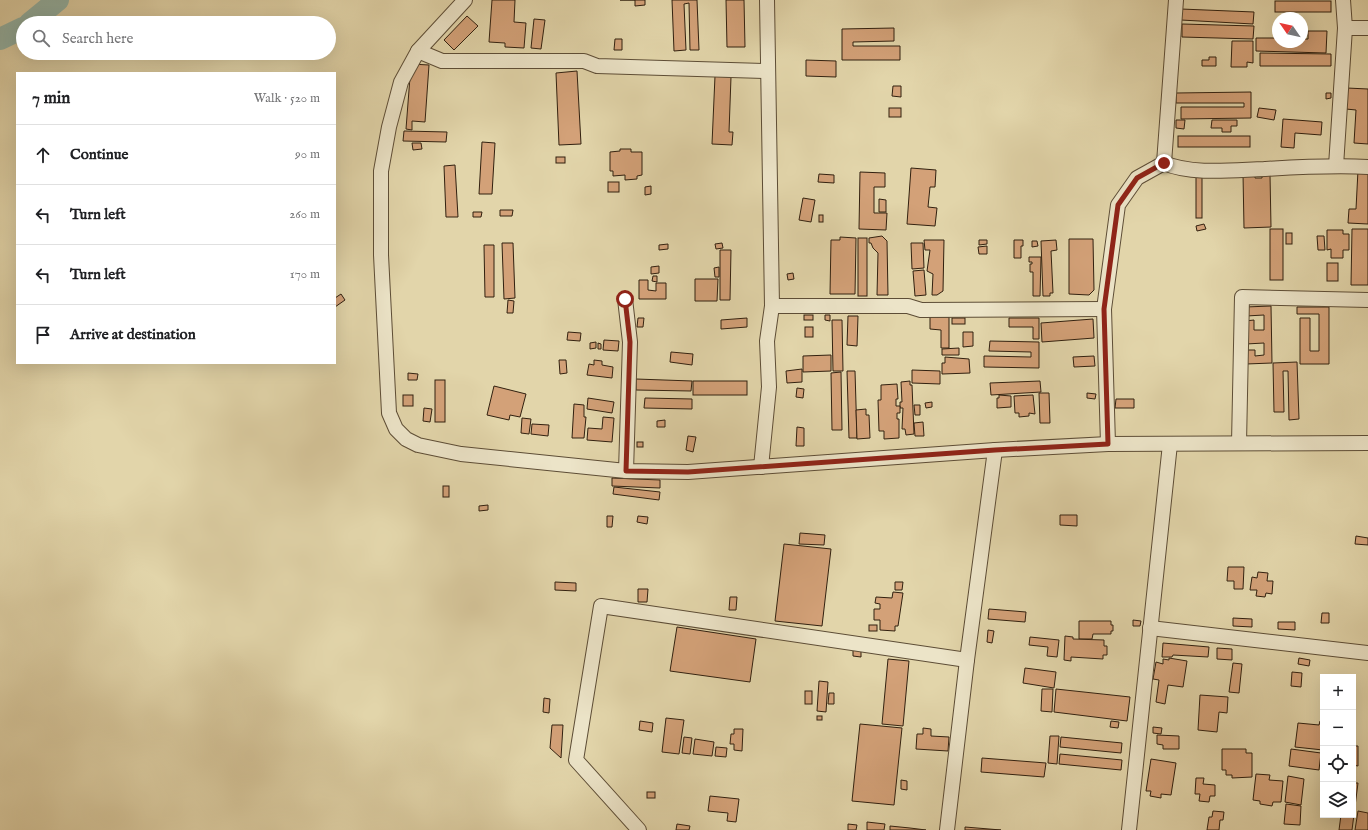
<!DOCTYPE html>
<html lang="en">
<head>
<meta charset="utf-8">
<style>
	body { margin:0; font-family:"IM FELL English",serif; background:#f6f6f6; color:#202124 }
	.controls { position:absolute; right:12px; bottom:12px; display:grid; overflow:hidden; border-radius:0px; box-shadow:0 4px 16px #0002 }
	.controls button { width:36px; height:36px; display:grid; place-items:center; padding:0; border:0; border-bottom:1px solid #e0e0e0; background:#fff; color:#202124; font:20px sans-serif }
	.compass { position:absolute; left:1272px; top:12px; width:36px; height:36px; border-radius:50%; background:#fff; box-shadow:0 4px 16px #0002; rotate:304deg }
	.stop { position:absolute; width:12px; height:12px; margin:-9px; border:3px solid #8f2418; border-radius:50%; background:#fff }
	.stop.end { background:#8f2418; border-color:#fff; box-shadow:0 1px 4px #0008 }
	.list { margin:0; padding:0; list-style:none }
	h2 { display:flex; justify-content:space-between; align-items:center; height:52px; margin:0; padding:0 16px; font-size:17px }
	h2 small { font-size:13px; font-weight:400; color:#757577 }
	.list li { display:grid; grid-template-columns:26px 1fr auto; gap:12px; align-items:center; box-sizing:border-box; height:60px; padding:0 16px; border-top:1px solid #e0e0e0 }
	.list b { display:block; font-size:15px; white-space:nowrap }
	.list em { font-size:13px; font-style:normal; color:#757577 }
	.icon { flex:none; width:22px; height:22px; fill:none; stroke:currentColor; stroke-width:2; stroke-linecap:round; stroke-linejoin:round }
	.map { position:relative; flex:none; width:1368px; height:830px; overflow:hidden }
	.search { position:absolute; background:#fff; box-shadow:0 4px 16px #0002; left:16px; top:16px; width:320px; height:44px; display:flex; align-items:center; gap:10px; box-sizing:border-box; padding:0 14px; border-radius:22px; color:#757577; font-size:15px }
	.panel { position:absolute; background:#fff; box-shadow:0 4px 16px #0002; left:16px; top:72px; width:320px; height:292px; border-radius:0px }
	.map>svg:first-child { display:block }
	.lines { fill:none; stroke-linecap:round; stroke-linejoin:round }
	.river { stroke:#95b8ac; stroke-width:22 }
	.building { fill:#d3a178; stroke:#31200f }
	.minor-casing { stroke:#5d4d36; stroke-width:16 }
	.minor { stroke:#ece4c8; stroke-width:14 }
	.route { stroke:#8f2418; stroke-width:5 }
</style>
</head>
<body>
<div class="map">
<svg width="1368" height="830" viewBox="0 0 1368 830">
	<rect width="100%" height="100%" fill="#e2d5aa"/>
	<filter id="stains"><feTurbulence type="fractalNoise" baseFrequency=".005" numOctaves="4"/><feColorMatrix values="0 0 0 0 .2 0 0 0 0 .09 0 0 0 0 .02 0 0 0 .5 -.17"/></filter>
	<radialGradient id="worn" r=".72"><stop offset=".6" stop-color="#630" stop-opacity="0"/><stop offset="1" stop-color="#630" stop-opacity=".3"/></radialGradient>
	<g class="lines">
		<!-- river -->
		<g class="river">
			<path d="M30,23L58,0"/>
			<path d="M0,39L23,28"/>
		</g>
	</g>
	<!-- building -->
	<g class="building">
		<path d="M492,0H515L514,22L526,23L524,48L505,47V43L489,42Z"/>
		<path d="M620,0H645V5L635,6V0Z"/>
		<path d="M672,0H697L699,50H690L689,3L684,4L686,50L674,51Z"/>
		<path d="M726,0H744L745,47H727Z"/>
		<rect x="1275" y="1" width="56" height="11"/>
		<path d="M1181,9L1254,12L1253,24L1181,20Z"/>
		<path d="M467,16L478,26L454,50L444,40Z"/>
		<path d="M534,19L545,20L541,49L531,48Z"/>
		<path d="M1182,24L1254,26L1253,39L1182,37Z"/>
		<path d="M894,28V41L853,42V46H900V60H842V29Z"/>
		<path d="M1308,31H1327L1326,53L1256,51V38H1278V42H1302V39H1308Z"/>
		<path d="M615,39H622V50H614Z"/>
		<path d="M1232,41H1253V63L1247,62V67H1231Z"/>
		<path d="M1260,53L1331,54V66H1260Z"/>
		<path d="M1209,57H1216V66H1202V60H1209Z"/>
		<path d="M806,60L836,61V77L806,76Z"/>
		<path d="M411,64L429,65L425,122L412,121V130L406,129Z"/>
		<path d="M577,71L581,144L559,145L556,73Z"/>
		<path d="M715,76L731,77L729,132H733L732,145L712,144Z"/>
		<path d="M893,86H901V97L892,96Z"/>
		<path d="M1347,88L1368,89V144L1354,143L1356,110L1346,109Z"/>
		<path d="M1251,92V118L1181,119V107H1244V103H1176V93Z"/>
		<path d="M1326,93H1331V98L1326,99Z"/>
		<rect x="889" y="108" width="12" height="9"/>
		<path d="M1259,108L1276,110L1274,120L1257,117Z"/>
		<path d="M1283,119L1322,122L1321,135L1295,133L1294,148L1281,147Z"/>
		<path d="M1176,120H1185L1184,129L1176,128Z"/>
		<path d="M1212,120H1237V126H1231V132H1222V128H1211Z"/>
		<path d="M404,131L447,132L446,142L403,141Z"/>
		<rect x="1178" y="136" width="72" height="11"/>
		<path d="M482,142L495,143L492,194H479Z"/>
		<path d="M412,143H421L422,149L413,150Z"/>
		<path d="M620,149H631V152H642V175L637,176V179L625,180V175L613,176V171H610V152L620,151Z"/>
		<rect x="556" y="157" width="9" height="6"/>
		<path d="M455,165L458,217H446L444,166Z"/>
		<path d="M911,168L936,170L935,187H930L928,207L937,208L935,226L907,224Z"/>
		<path d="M1358,170H1368V224L1348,223L1349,209H1356Z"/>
		<path d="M860,172L885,173V187H874V213H887L886,230L859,229Z"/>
		<path d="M819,174L834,175V183L818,182Z"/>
		<path d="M1243,174H1255V178H1262V175H1270L1271,227L1244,228Z"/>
		<rect x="1196" y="176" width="6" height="42"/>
		<rect x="608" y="182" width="11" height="10"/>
		<path d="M651,186V194L645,195V187Z"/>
		<path d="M803,198L815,200L811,222L799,220Z"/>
		<path d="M879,199L886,200V212H879Z"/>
		<path d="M500,210H513L512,216H500Z"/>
		<path d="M473,212H482L481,217H473Z"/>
		<rect x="819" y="215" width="4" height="7"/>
		<path d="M1204,224L1206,229L1197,231L1196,226Z"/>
		<rect x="1270" y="229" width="13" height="51"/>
		<path d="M1352,229H1368V285H1351Z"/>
		<path d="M1327,230H1343V234H1349V250H1343V258H1331V249L1327,250Z"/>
		<rect x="1286" y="233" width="6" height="11"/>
		<path d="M882,236L887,241L888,295H877L878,253L873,248L871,243H869V238Z"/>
		<path d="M1317,236H1324L1325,250H1318Z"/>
		<path d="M840,237L856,238L855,294H830L831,240H840Z"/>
		<rect x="858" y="238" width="9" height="58"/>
		<path d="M1069,239H1093L1094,290L1089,295L1069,294Z"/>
		<path d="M924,240H944L943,291L937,295H932L933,274L927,271L930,250H925Z"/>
		<path d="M979,240H987V244L979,245Z"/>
		<path d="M1014,240H1023V246H1021V258H1014Z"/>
		<path d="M1056,240L1057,250L1051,251L1053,293H1050V296H1043L1041,241Z"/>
		<path d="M1032,241H1037L1038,246L1032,247Z"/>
		<path d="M502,243H513L515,298L504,299Z"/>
		<path d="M722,243L723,248L716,249L715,244Z"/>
		<path d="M911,243H923L924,268L912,269Z"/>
		<path d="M668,244V249L659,250V245Z"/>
		<path d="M484,245H494V297H485Z"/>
		<path d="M987,246V254H979L978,247Z"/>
		<path d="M720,250H731L730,300H720Z"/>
		<path d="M1029,257H1041L1040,296H1033V272H1030V264H1032V262H1029Z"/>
		<rect x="1327" y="263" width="11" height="18"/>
		<path d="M659,266V273L651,274V267Z"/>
		<path d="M719,267V277H715L714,268Z"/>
		<path d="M924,270L926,295L915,296L913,271Z"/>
		<path d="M793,273L794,279L788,280L787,274Z"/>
		<path d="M653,276H657V282L652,281Z"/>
		<path d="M695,279H718L717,301H695Z"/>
		<path d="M639,280H648V290L656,291V283H666V299H639Z"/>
		<path d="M341,294L345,300L335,307V298Z"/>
		<path d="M508,300L514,301L513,313H507Z"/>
		<path d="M1271,306L1272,363L1246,364L1245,350H1255V356L1264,355V343L1246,344L1245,321L1254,320V330H1264V315L1246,316L1245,307Z"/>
		<path d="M1297,307H1329V364H1300V318H1310V351H1319V314H1297Z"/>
		<rect x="804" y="315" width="9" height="5"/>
		<path d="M825,315H830V321L825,320Z"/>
		<path d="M848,316H858L857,346L847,345Z"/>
		<path d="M930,317H949V348H941V330L930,329Z"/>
		<path d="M638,318H644L643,327H637Z"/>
		<path d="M747,318V327L721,329V320Z"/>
		<rect x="952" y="318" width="13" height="6"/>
		<path d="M1009,318H1039V339H1033V327H1009Z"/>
		<path d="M1093,319L1094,338L1042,342L1041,323Z"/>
		<path d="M832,320H842L843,371H833Z"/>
		<rect x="805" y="327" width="8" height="10"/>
		<path d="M568,332L581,333L580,341L567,340Z"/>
		<path d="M963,332H973V346L963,347Z"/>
		<path d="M604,340L619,341L618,351L603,350Z"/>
		<path d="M990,341L1039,342V368L984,367V356L1031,357V352L989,351Z"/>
		<path d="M596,342V348L590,349V343Z"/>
		<path d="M598,343L601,344V349H598Z"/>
		<path d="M959,348V355H942V349Z"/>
		<path d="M671,352L693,354L692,365L670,362Z"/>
		<path d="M831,355V371L803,372V356Z"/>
		<path d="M1094,356L1095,366L1074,367L1073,357Z"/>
		<path d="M945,357L969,359L970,373L942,374V363H945Z"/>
		<path d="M559,360H566L567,373L560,374Z"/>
		<path d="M594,360L602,361V365L613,367L612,378L587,375L589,364L594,365Z"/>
		<path d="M1297,362L1299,419L1289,420L1288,371H1283L1284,412H1274L1273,363Z"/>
		<path d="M802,369V382L787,383L786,371Z"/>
		<path d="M912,370L940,371V384L912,383Z"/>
		<path d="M847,371H855L857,438H849Z"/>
		<path d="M841,372L842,430H832L831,373Z"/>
		<path d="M408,373L418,374L417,380H408Z"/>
		<path d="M636,379L692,381L691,391L636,390Z"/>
		<rect x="435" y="380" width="10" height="42"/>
		<rect x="693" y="381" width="54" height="14"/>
		<path d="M910,381V385H912L914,434L906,435L905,429H902L903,408H900V402H902L901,382Z"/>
		<path d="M1040,381L1041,392L991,395L990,383Z"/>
		<path d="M897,384L898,399H896V406H900V413H897V419H899V438L884,439V431H879L878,400H881V385Z"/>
		<path d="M494,386L526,394L520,417L510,415L509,420L487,415Z"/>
		<path d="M797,388L804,389L803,398L796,397Z"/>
		<path d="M1039,393H1049L1050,423H1040Z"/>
		<path d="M1087,393L1096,394L1095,399L1087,398Z"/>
		<rect x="403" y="395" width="10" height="11"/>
		<path d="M999,395L1011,396V407L997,408V398H999Z"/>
		<path d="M1033,395L1035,414L1029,413V416L1019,417V413H1015L1014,396Z"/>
		<path d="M588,398L614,402L612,413L587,409Z"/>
		<path d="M645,398L692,399V409L644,408Z"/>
		<path d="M1116,399H1134V408H1115Z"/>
		<path d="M932,402V407L926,408L925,403Z"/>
		<path d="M574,404L584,405V417H586L584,438H572Z"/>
		<path d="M914,405H920V415H915Z"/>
		<path d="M424,408L432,409L430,422L423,421Z"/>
		<path d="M866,409V415H869L870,438L857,439L856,410Z"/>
		<path d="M603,417L614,418L612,442L587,440L588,428L602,429Z"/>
		<path d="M522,418L531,419L529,434L521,433Z"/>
		<path d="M665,420V427H657V421Z"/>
		<path d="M923,422L924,436H915L914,423Z"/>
		<path d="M532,424L549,425L548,436L531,434Z"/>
		<path d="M797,427L804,428V446H796Z"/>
		<path d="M688,436L696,437L693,452L686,450Z"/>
		<rect x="637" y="442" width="6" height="5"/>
		<path d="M612,478L660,480V488L612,486Z"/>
		<rect x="443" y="486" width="6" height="11"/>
		<path d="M614,487L660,492L659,500L613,494Z"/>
		<path d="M488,505V510L479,511V506Z"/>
		<path d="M1060,515H1077V526L1060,525Z"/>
		<path d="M607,516H613L612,527H607Z"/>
		<path d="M638,516L648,517L647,524L637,522Z"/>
		<path d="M800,533L825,535L824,545L799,544Z"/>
		<path d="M1356,536L1368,538V545L1355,544Z"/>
		<path d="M784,544L831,549L822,626L775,621Z"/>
		<path d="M1228,567H1244L1243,589H1234V581H1227Z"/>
		<path d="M1258,572L1268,573L1267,581H1273L1272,594L1266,593L1265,597L1256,596L1257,590H1250L1252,577L1257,578Z"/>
		<path d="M555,582L576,583V591L555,590Z"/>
		<path d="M895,582H903L902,590H895Z"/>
		<path d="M638,589H648L647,602H638Z"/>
		<path d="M893,592L903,593L898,626H895V631L880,630V620H874V609H880V604L875,603L876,597L892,598Z"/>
		<path d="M730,597H737L736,610H729Z"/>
		<path d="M989,609L1026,612L1025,622L988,619Z"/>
		<path d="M1322,613H1329V623H1321Z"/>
		<path d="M1233,618L1252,619V627L1233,626Z"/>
		<path d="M1133,620L1141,621L1140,626H1133Z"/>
		<path d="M1079,621H1111V625H1113V631H1111V634H1093L1092,639H1079Z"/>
		<path d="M1278,622H1295V630L1278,629Z"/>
		<rect x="869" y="625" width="8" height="6"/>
		<path d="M677,627L756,639L750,682L670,671Z"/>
		<path d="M988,630L994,631L992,643L987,642Z"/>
		<path d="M1065,636L1073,637V639L1104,640V646H1107V655H1103V659L1071,657V661L1064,660Z"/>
		<path d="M1030,637L1059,640L1057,657L1047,656L1048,647L1029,645Z"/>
		<path d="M1163,643L1209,647L1208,657L1173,655L1172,657H1162Z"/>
		<path d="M1217,648L1232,649V660L1217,659Z"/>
		<path d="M853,650H861V657L853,656Z"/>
		<path d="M1169,658L1187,661L1183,687L1168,685L1165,704L1156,702L1159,680L1153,679L1156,662L1163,664V659L1169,660Z"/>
		<path d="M1299,658L1310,660L1309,666L1298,664Z"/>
		<path d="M888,659L909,661L903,726L882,724Z"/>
		<path d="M1233,663L1242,664L1239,693L1229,692Z"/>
		<path d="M1025,668L1056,672L1054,688L1023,683Z"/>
		<path d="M1292,672L1302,673L1301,687L1291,686Z"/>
		<path d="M819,681L828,682L826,712L817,711Z"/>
		<path d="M1042,689H1053L1052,712L1041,711Z"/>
		<path d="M1056,689L1130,697L1127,721L1054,712Z"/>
		<rect x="805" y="691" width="7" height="13"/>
		<path d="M829,693H834V704H828Z"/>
		<path d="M1200,695L1228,697L1227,713L1219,712L1217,732L1198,730Z"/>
		<path d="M544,698L550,699L549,713L543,712Z"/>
		<rect x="817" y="716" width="5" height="4"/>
		<path d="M666,718L684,720L679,754L662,752Z"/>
		<path d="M640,721L653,723L652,732L639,730Z"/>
		<path d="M1111,721L1119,722L1118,728L1110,727Z"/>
		<path d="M1320,721L1323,722V750L1295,747L1298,723L1319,725Z"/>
		<path d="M860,724L902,728L894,805L852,801Z"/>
		<path d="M552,725H563L561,758L550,748Z"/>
		<path d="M1153,727L1162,728L1161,734L1153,733Z"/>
		<path d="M923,728L931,729V736L949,737L948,751L916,749L917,734H923Z"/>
		<path d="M734,729H743L742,751L734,750V744H730L731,734H734Z"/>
		<path d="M1157,735L1179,736V749H1163V745L1157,744Z"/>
		<path d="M1050,736H1059L1057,764L1048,763Z"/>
		<path d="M684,737L692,738L690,754L682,753Z"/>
		<path d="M1061,737L1122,743L1121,753L1060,747Z"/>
		<path d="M695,739L714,742L712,756L693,754Z"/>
		<path d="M1353,746H1358V766L1353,765Z"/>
		<path d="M716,747L727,748L726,757L715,756Z"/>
		<path d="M1222,749H1246V753H1252V777L1232,778V775H1226V770H1222Z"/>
		<path d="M1291,749L1321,753L1319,770L1289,766Z"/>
		<path d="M1060,754L1122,760L1121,770L1059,764Z"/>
		<path d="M982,758L1046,763L1044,777L981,772Z"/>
		<path d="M1151,759L1176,763L1171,795L1161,794V798L1150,796L1151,791H1146Z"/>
		<path d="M1256,774L1270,775L1269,780L1283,781L1281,802H1273L1272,806L1260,804V801L1253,800Z"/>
		<path d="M1288,776L1304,779L1301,805L1285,802Z"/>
		<path d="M1196,778H1204L1203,784L1215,785V796H1210L1209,802L1199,801L1200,794H1195Z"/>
		<path d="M901,780L907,781V790L901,789Z"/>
		<path d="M1353,783H1358L1352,830H1339L1341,815H1353Z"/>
		<rect x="647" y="792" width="8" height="6"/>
		<path d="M710,796L739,799L736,822L727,821L728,813L708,811Z"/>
		<path d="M1286,804L1301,806L1300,825L1284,824Z"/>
		<path d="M1213,811L1224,812L1223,820H1220L1219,830H1207L1209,817H1212Z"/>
		<path d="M1358,811L1368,813V830H1355Z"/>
		<path d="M867,822L885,824L884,830H867Z"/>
		<path d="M677,824L690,826L689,830H676Z"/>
		<path d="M848,824L857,825L856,830H848Z"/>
		<path d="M890,826L910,828L926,830H890Z"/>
		<path d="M965,827L1001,830H965Z"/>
	</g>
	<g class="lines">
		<!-- minor casing -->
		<g class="minor-casing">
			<g id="minor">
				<path d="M465,0L418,51L401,82L389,127L381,171V255L389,413L396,429L406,439L418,445L461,454L626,471L688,472L995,450L1108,444L1368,443"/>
				<path d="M1345,28H1368"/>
				<path d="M418,51L442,61H584L597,66L768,71"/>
				<path d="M1164,163C1191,175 1234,170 1264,169C1299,167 1333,165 1368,167"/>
				<path d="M1164,163L1176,0"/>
				<path d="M1336,166L1345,28L1343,0"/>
				<path d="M625,299L630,342L626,471"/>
				<path d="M772,306H908L921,310L1104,309"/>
				<path d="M1239,443L1242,297L1368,300"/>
				<path d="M1108,444L1104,309L1118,205L1137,178L1164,163"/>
				<path d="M761,467L769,387L767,341L772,306L767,0"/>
				<path d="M1150,628L1368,653"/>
				<path d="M639,830L576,760L601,606L967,660"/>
				<path d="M947,830L967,660L995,450"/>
				<path d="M1129,830L1170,444"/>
			</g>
		</g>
		<!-- minor -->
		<use href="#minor" class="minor"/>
	</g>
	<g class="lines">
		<!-- route -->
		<path class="route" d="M625,299L630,342L626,471L688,472L995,450L1108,444L1104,309L1118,205L1137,178L1164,163"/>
	</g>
	<rect width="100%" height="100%" filter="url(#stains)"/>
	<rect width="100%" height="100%" fill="url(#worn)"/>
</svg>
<div class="controls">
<button>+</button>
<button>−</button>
<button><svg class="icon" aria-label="locate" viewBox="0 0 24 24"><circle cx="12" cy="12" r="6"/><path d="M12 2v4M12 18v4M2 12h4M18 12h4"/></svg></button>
<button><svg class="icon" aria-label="layers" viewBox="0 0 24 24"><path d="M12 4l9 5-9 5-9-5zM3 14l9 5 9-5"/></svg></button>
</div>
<svg class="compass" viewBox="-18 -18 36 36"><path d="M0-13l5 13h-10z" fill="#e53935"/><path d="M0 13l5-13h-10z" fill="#757577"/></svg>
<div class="stop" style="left:625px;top:299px"></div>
<div class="stop end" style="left:1164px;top:163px"></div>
<div class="search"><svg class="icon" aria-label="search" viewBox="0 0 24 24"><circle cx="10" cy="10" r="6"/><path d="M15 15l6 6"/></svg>Search here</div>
<section class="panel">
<h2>7 min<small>Walk · 520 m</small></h2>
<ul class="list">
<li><svg class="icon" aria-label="ahead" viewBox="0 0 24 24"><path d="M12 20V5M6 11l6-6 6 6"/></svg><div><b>Continue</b></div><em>90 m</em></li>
<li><svg class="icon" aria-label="left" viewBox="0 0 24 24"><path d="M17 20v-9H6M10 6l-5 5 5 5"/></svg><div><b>Turn left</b></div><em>260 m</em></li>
<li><svg class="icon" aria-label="left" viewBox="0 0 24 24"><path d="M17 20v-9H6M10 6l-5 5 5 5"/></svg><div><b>Turn left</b></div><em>170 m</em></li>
<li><svg class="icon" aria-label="arrive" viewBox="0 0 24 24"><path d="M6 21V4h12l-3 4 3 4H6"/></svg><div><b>Arrive at destination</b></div></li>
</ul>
</section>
</div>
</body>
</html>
